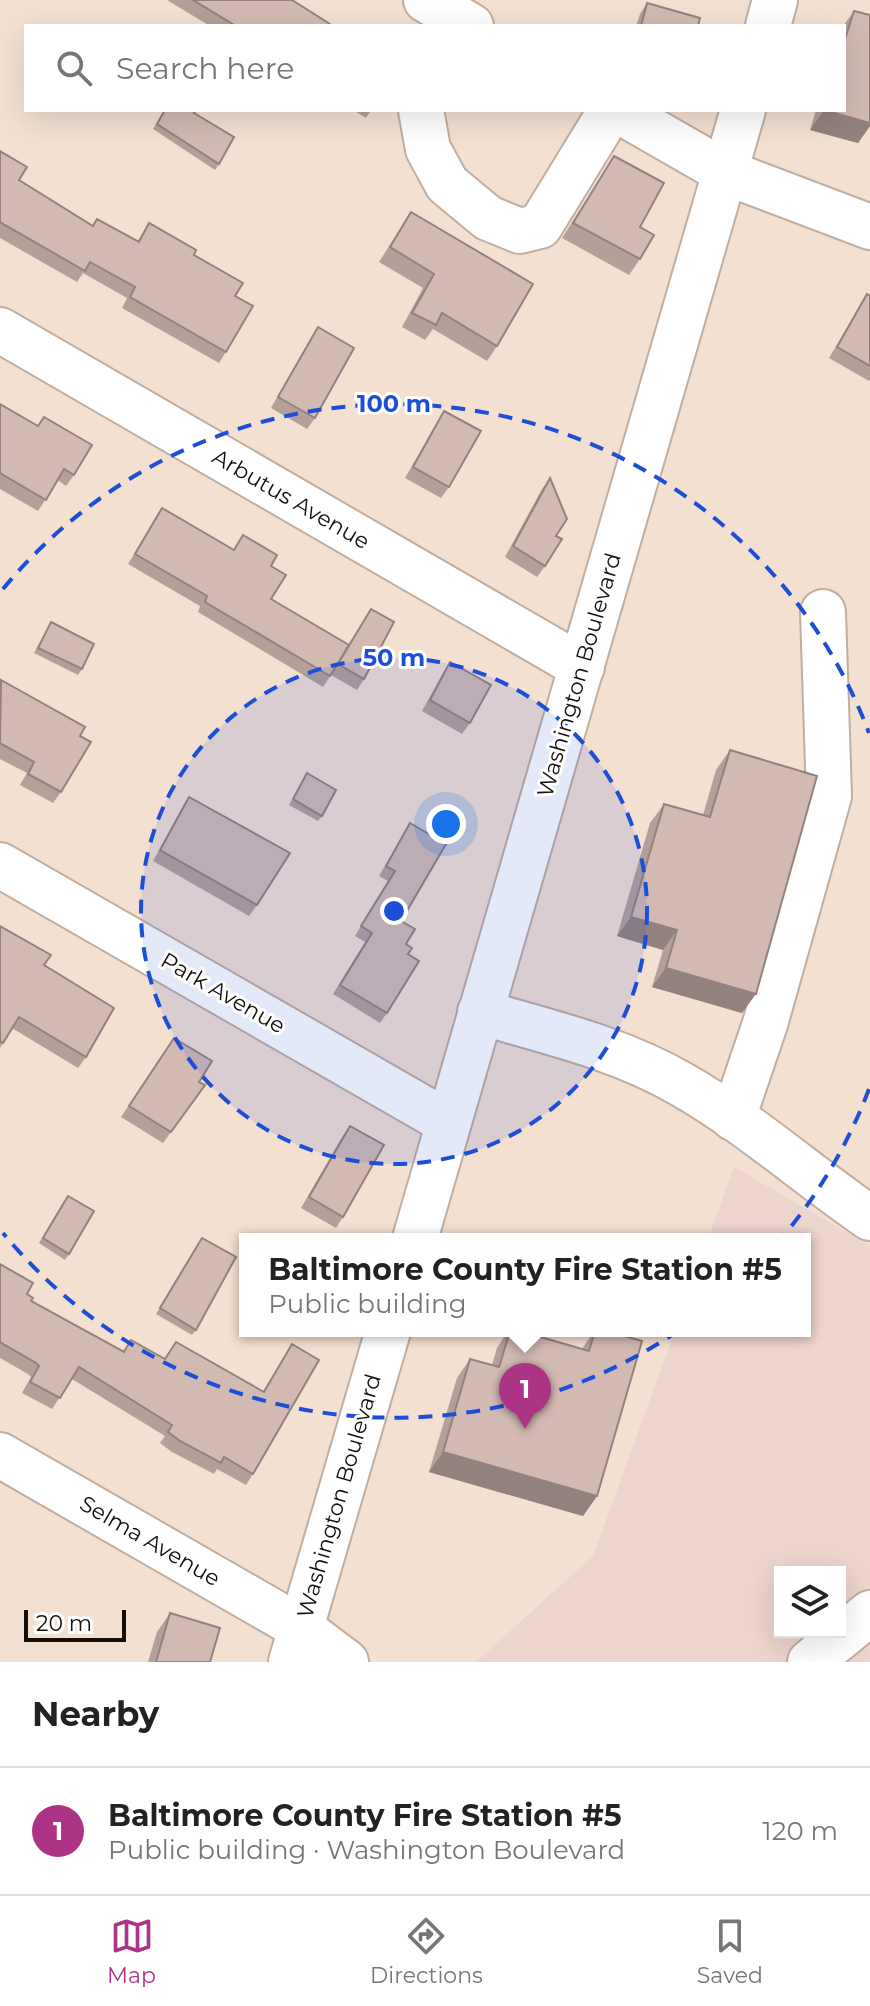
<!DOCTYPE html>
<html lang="en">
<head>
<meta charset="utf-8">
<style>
	body { margin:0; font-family:Montserrat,sans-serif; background:#f2f2f2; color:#222 }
	.controls { position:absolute; right:24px; bottom:24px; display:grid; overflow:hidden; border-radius:0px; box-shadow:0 8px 32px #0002 }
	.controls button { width:72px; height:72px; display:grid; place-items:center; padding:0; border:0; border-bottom:2px solid #e0e0e0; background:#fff; color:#222; font:40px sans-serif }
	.scale { position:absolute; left:24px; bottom:20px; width:102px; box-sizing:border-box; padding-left:8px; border:4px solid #140e09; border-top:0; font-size:22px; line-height:28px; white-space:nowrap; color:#140e09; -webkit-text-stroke:6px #fff; paint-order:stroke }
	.you { position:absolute; left:446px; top:824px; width:28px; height:28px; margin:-20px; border:6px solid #fff; border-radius:50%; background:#1a73e8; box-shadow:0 0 0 12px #1a73e833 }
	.badge { display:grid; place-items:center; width:52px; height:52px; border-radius:50%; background:#ad3386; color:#fff; font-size:26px; font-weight:700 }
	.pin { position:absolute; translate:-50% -66px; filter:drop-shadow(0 2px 4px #0008) }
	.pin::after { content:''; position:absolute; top:42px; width:28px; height:24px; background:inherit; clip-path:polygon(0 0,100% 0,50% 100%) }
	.popup { position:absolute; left:239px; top:1233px; width:572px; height:104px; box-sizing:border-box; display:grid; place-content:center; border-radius:0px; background:#fff; filter:drop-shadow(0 2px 6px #0005); font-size:26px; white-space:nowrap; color:#767676 }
	.popup b { font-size:30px; color:#222 }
	.popup::after { content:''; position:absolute; left:50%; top:100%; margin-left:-16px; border:16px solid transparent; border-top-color:#fff }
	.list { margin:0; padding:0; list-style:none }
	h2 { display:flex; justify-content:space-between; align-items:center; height:104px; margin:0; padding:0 32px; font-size:34px }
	h2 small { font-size:26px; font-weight:400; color:#767676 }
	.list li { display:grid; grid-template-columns:52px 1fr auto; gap:24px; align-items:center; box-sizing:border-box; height:128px; padding:0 32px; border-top:2px solid #e0e0e0 }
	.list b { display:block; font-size:30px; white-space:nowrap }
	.list p { margin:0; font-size:26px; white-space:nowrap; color:#767676 }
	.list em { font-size:26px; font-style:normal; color:#767676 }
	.icon { flex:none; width:44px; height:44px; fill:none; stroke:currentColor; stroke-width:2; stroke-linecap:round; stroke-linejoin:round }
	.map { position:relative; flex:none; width:870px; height:1662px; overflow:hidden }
	.search { position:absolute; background:#fff; box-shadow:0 8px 32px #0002; left:24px; right:24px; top:24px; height:88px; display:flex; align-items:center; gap:20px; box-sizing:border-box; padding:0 28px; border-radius:0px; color:#767676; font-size:30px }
	.sheet { height:232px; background:#fff }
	nav { display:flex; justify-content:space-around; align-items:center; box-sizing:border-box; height:112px; border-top:2px solid #e0e0e0; background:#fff; font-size:22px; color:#767676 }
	nav a { display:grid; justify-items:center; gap:4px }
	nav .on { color:#ad3386 }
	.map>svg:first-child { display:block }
	.industrial { fill:#edd4cd; fill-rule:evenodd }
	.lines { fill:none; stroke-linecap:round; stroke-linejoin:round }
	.minor-casing { stroke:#c0aea0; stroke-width:48 }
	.major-casing { stroke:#c0aea0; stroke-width:48 }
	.minor { stroke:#fff; stroke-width:44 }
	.major { stroke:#fff; stroke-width:44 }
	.wall { fill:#b5a099 }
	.shaded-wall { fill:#93827d }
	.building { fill:#d2bab2; stroke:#93827d; stroke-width:2 }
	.ring { fill:none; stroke:#1d4ed8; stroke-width:4; stroke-dasharray:14 10 }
	.labels { text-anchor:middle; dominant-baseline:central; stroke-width:6; stroke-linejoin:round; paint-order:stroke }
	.street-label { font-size:22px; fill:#140e09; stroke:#fff }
	.centre { fill:#1d4ed8; stroke:#fff; stroke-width:4 }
	.ring-label { font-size:24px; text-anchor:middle; font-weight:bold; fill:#1d4ed8; stroke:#fff; stroke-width:6; stroke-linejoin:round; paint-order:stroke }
</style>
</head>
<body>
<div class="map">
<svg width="870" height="1662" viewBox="0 0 870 1662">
	<rect width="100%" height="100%" fill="#f3e0d1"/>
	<!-- industrial -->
	<path class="industrial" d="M734,1167L870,1246V1662H476L593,1556L675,1331H805V1239H708ZM780,1572H840V1632H780Z"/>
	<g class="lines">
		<!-- minor casing -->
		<g class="minor-casing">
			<g id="minor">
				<path d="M426,0L471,26"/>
				<path d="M421,110L428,149L447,184L488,218L520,231L540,226L611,110"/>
				<path d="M617,110L725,172L870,227"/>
				<path d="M0,330L582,667"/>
				<path d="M0,865L447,1122"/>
				<path d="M480,1012C548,1032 619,1048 681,1084C748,1122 806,1174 870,1218"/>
				<path d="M733,1118L765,1024L829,796L823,612"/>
				<path d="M0,1455L301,1628L346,1662"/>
				<path d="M810,1662L870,1613"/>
			</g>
		</g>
		<!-- major casing -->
		<g class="major-casing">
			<g id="major">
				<path d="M768,26L775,0"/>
				<path d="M415,1239L743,110"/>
				<path d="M291,1662L388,1331"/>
			</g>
		</g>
		<!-- minor -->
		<use href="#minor" class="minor"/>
		<!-- major -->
		<use href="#major" class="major"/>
	</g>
	<!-- wall -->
	<g class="wall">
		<path d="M167,0H292L333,26H210Z"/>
		<path d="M647,3L698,26H636L640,14Z"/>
		<path d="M854,11L870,15V126L858,143L810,130L816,110H844V26H843Z"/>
		<path d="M164,110L194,113L219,164L215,170L153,129Z"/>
		<path d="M353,110H371L366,118Z"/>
		<path d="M0,151L19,180L92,226L97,219L137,242L149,223L194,255L235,296L226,352L219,363L122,308L127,298L83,273L77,282L0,238Z"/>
		<path d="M614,156L640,227V259L629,275L562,238Z"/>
		<path d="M411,212L497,346L487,361L433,329L425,340L402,327L423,288L379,262Z"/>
		<path d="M867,294L870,296V379L869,381L829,358Z"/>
		<path d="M318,327L315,418L307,429L271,408L311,338Z"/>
		<path d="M0,404L74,475L66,486L58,480L38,511L0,489Z"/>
		<path d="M444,411L449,487L441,498L405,478L437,422Z"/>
		<path d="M550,478L556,536L545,566L537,577L505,557L542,489Z"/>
		<path d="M162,508L233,550L243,535L271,566V599L348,645L371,609L364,679L357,690L331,675L323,687L198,612L200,606L128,564Z"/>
		<path d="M51,622L82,669L78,675L34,653Z"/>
		<path d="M450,662L470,723L462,734L422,711L443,673Z"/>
		<path d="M0,681L80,736L61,792L53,803L20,785L27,773L0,759Z"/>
		<path d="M730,750L742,1013L652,987L663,950L617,936L650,823L664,804L703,815L716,770Z"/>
		<path d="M307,773L322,816L318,821L289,805Z"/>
		<path d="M189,797L257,905L249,916L153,861L182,808Z"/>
		<path d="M410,823L401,921L408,954L387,1013L380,1023L333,994L365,942L355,936L388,881L379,876Z"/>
		<path d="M0,926L44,965L86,1057L78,1068L12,1028L0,1048Z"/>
		<path d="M174,1038L199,1082L205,1085L163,1143L121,1117Z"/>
		<path d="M350,1126L343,1217L336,1228L301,1208L342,1137Z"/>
		<path d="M64,1201L69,1254L65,1260L39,1243Z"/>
		<path d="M198,1243L196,1330L192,1335L156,1314Z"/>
		<path d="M0,1264L27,1294L31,1301L123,1351L131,1340L164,1359L176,1342L263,1391L292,1344L253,1474L246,1485L217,1469L214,1474L172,1452L160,1443L165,1436L72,1379L52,1409L22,1393L31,1377L28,1374L0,1358Z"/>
		<path d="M508,1331H520L582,1349L594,1331H606L597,1496L583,1516L429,1472L457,1378L470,1359L492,1365L497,1348Z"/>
		<path d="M170,1613L210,1662H148L157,1632Z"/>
	</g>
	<!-- shaded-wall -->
	<g class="shaded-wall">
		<path d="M824,110L870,123V126L858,143L810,130Z"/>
		<path d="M631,917L677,930L663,950L617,936Z"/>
		<path d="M666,968L756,994L742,1013L652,987Z"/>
		<path d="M443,1452L597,1496L583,1516L429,1472Z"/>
	</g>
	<!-- building -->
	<g class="building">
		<path d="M193,0H292L333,26H236Z"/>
		<path d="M647,3L700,18L698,26H641Z"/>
		<path d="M854,11L870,15V123L824,110H844V42Z"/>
		<path d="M165,110H196L194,113L234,137L219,164L157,124Z"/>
		<path d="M0,151L27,167L19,180L93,226L97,219L139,242L149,223L196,250L194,255L243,283L235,296L253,306L226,352L130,297L135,287L90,262L85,271L0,222Z"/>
		<path d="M614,156L664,183L640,227L654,235L640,259L573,223Z"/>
		<path d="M411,212L533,284L497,346L442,313L436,325L412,313L434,274L390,247Z"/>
		<path d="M867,294L870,296V366L837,347Z"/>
		<path d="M318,327L354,348L315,418L278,397Z"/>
		<path d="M0,404L38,426L44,417L92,445L74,475L64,469L46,500L0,473Z"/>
		<path d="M444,411L481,431L449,487L413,467Z"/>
		<path d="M550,478L567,519L556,536L562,539L545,566L513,546Z"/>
		<path d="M162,508L234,550L243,535L277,555L271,566L286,575L271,599L349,645L330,676L205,602L207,596L135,554Z"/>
		<path d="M371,609L394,622L364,679L338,664Z"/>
		<path d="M51,622L94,644L82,669L38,648Z"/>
		<path d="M450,662L491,685L470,723L430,700Z"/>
		<path d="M1,680L85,727L80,736L91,742L61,792L28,774L34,762L0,743Z"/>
		<path d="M730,750L817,776L756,994L666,968L677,930L631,917L664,804L710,817Z"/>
		<path d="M307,773L336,790L322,816L293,799Z"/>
		<path d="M189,797L290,853L257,905L160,850Z"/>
		<path d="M410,823L446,844L401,921L415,929L406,944L412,948L408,954L419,961L387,1013L340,985L372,933L361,926L395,871L386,866Z"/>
		<path d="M0,926L51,955L44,965L114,1008L86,1057L19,1017L3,1043L0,1041Z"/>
		<path d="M174,1038L212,1061L199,1082L205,1085L171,1132L129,1106Z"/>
		<path d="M350,1126L384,1145L343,1217L309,1197Z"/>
		<path d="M68,1196L94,1211L69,1254L43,1238Z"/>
		<path d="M202,1238L236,1257L196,1330L160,1308Z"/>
		<path d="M0,1264L33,1283L27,1294L33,1298L31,1301L124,1352L131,1340L165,1359L176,1342L264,1392L292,1344L319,1360L253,1474L224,1457L221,1463L180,1441L168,1432L172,1425L79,1367L60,1398L30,1382L39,1366L36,1363L0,1342Z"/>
		<path d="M510,1331H520L589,1351L595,1331H606L642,1341L597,1496L443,1452L470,1359L499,1367Z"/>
		<path d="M170,1613L220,1628L210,1662H156Z"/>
	</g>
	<!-- distance rings -->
	<circle cx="394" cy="911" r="253" fill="#1d4ed8" fill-opacity=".12"/>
	<g class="ring">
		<circle cx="394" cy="911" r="253"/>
		<path d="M869 1089A507 507 0 0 1 3 1233M3 589A507 507 0 0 1 869 733"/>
	</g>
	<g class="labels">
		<!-- street labels -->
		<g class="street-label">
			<text transform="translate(291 499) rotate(30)">Arbutus Avenue</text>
			<text transform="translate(579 675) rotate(-74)">Washington Boulevard</text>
			<text transform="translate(223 993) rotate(30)">Park Avenue</text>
			<text transform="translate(339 1496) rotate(-74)">Washington Boulevard</text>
			<text transform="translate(150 1541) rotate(30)">Selma Avenue</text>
		</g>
	</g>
	<circle cx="394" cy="911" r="12" class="centre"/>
	<g class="ring-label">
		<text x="394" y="412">100 m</text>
		<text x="394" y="666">50 m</text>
	</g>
</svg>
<div class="controls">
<button><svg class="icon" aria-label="layers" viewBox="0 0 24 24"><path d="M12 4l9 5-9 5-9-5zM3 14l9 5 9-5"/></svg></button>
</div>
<div class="scale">20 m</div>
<div class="you"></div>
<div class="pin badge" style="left:525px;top:1429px">1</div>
<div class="popup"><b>Baltimore County Fire Station #5</b>Public building</div>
<div class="search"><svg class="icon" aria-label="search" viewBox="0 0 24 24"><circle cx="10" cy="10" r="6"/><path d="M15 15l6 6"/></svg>Search here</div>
</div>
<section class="sheet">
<h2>Nearby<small></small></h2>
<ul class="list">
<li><span class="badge">1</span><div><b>Baltimore County Fire Station #5</b><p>Public building · Washington Boulevard</p></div><em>120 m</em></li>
</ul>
</section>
<nav>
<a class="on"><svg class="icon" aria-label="map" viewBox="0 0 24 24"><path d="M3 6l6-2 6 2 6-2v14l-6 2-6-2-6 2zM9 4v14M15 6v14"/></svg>Map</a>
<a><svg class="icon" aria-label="directions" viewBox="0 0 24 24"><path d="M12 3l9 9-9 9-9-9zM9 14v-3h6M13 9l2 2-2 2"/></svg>Directions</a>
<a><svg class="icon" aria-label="saved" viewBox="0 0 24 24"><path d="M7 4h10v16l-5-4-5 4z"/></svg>Saved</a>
</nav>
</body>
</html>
